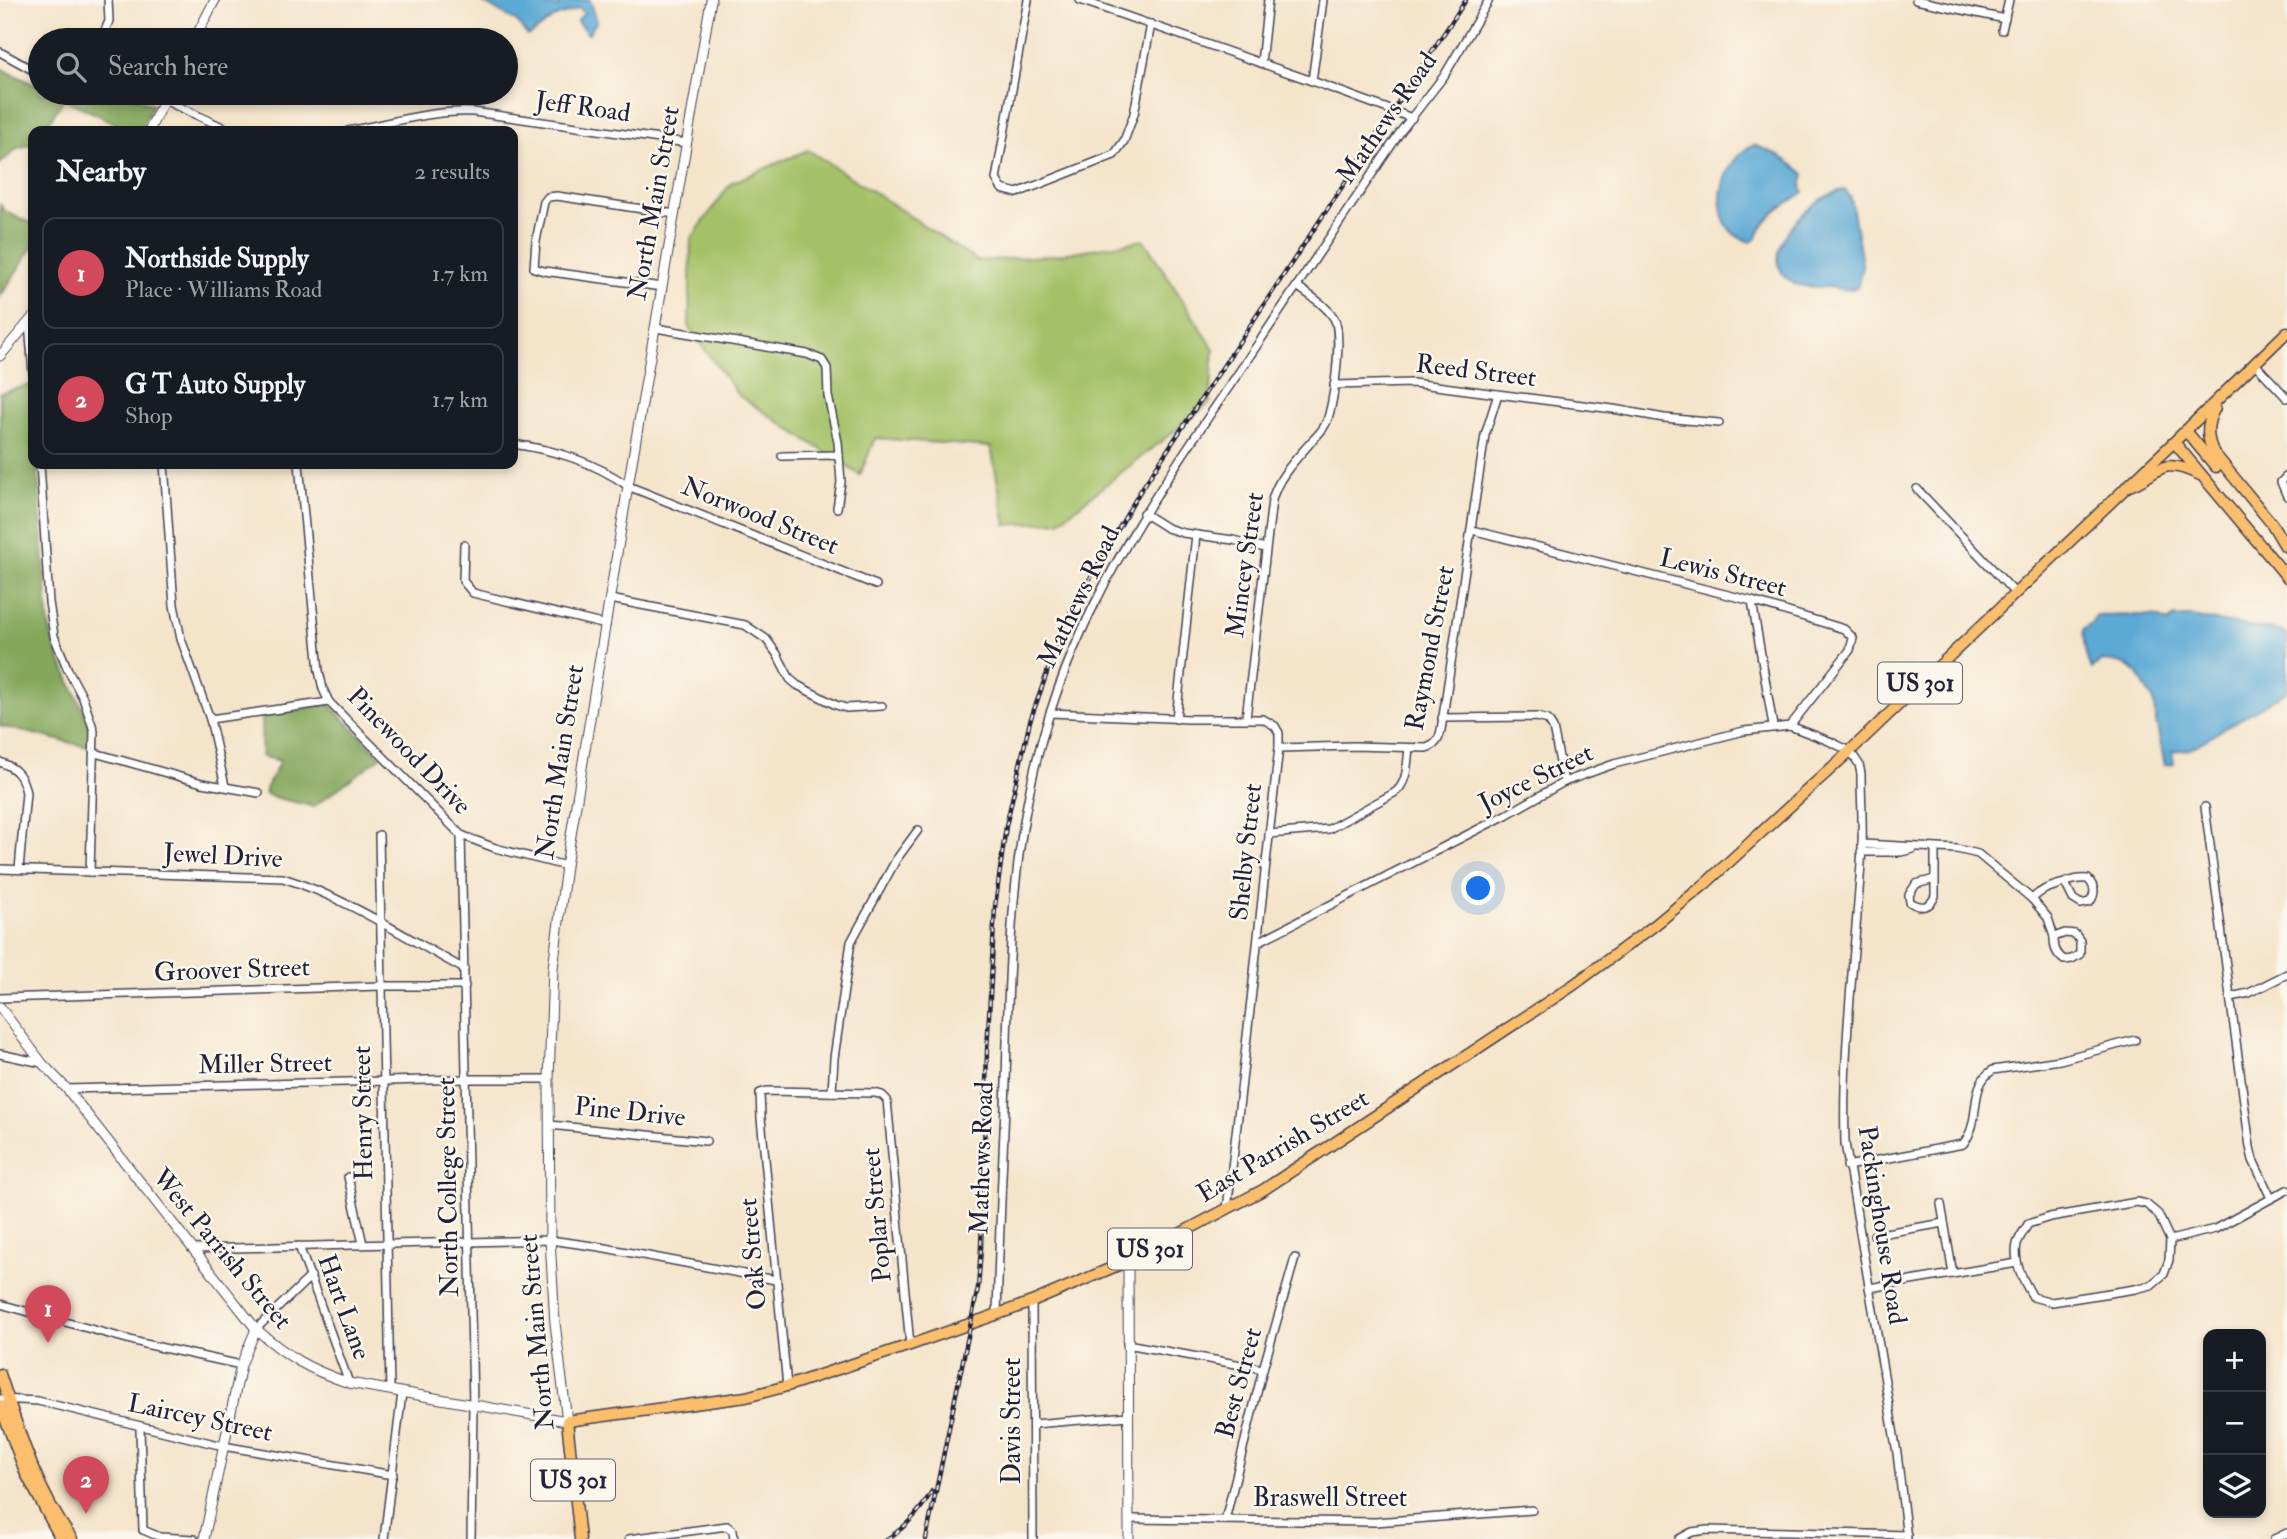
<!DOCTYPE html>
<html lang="en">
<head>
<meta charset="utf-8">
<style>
	body { margin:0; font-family:"IM FELL Double Pica",serif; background:#242831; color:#f1f3f6 }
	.controls { position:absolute; right:21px; bottom:21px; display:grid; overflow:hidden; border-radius:14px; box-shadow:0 4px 10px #0003 }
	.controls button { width:63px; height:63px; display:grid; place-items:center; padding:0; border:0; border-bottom:2px solid #363941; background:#171b24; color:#f1f3f6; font:35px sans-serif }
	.you { position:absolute; left:1479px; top:889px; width:24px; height:24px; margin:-18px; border:5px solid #fff; border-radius:50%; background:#1a73e8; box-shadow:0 0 0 10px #1a73e833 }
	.badge { display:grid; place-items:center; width:46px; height:46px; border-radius:50%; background:#d1495b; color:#fff; font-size:23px; font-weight:700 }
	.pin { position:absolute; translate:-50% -58px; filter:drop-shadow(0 2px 4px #0008) }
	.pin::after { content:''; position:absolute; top:37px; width:24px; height:21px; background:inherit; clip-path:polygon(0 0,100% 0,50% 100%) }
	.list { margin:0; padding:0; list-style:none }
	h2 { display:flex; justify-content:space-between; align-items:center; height:91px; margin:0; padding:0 28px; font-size:30px }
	h2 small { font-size:23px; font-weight:400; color:#9ea1a6 }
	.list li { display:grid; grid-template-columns:46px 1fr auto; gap:21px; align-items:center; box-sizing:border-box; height:112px; margin:0 14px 14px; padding:0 14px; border:2px solid #363941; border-radius:14px }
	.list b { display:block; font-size:26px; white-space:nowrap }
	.list p { margin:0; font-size:23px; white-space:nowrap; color:#9ea1a6 }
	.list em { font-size:23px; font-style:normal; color:#9ea1a6 }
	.icon { flex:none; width:38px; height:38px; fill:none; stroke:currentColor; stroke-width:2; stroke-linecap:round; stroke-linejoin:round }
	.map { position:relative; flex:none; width:2287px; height:1539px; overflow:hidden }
	.search { position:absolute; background:#171b24; box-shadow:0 4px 10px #0003; left:28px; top:28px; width:490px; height:77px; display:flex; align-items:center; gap:18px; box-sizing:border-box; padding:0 24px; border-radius:38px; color:#9ea1a6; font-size:26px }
	.panel { position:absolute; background:#171b24; box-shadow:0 4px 10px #0003; left:28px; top:126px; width:490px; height:343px; border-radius:14px }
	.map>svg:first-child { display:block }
	.green { fill:#a5c168; stroke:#647252; stroke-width:2 }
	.forest { fill:#84a75c; stroke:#53644c; stroke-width:2 }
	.water { fill:#5ba9d5; stroke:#3e6688; stroke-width:2 }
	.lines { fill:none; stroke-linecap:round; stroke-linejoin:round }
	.minor-casing { stroke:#423f50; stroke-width:10 }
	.tertiary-casing { stroke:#423f50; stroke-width:11 }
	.primary-casing { stroke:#423f50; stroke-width:13 }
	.trunk-casing { stroke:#423f50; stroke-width:13 }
	.minor { stroke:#fff; stroke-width:7 }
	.tertiary { stroke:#fff; stroke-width:9 }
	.primary { stroke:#fabe6d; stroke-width:10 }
	.trunk { stroke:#fabe6d; stroke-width:10 }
	.rail-casing { stroke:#22223b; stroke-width:4.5 }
	.rail { stroke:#fbf7ec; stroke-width:2; stroke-dasharray:5; stroke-linecap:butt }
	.labels { text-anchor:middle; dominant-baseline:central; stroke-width:5; stroke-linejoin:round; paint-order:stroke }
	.shield { fill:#fbf7ec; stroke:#636270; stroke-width:2 }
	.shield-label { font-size:24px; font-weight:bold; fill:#22223b }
	.street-label { font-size:26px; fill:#22223b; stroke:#fbf7ec }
</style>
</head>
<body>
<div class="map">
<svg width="2287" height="1539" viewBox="0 0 2287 1539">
	<rect width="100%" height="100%" fill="#fbf7ec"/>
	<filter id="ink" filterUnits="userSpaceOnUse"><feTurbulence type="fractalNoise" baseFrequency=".0143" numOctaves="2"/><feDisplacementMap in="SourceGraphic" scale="14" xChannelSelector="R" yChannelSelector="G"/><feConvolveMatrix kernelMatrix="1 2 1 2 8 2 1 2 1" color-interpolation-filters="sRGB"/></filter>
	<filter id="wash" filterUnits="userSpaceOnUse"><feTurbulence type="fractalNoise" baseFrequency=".00686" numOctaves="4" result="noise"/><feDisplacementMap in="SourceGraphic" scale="28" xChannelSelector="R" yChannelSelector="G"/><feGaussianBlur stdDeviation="1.57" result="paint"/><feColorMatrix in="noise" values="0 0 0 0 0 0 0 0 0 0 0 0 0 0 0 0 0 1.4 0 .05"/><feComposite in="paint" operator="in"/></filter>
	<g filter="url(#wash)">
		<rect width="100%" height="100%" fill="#f4e4ca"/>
		<!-- green -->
		<path class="green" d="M808,150L883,198L977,261L1056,255L1144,240L1214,349L1210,403L1059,521L1006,525L991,447L875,438L860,475L738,395L689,328L691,239L731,183Z"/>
		<!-- forest -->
		<g class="forest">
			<path d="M0,68L40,87V93H127L153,105L139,131H131L64,99L43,131H33V144L17,148L0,164Z"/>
			<path d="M0,203L4,211L33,224V246L0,297Z"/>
			<path d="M31,384L33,464H37L49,627L58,655L92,730V748L0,726V393Z"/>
			<path d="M329,704L381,757L313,807C296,801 280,801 264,793L280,761L261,756L262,716Z"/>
		</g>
		<!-- water -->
		<g class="water">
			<path d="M479,0H541L548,6H557L564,0H590L597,21L588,34L577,22L584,13L579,8C570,14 560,14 552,19C543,25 538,31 528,36L517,22Z"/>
			<path d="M1754,145C1776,153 1787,159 1804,174L1801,188L1804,192C1786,205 1763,215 1757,238L1751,242C1744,240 1736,237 1731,231C1709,207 1725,156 1754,145Z"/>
			<path d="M1845,190L1851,199L1863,269L1860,274L1858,287C1844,292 1841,288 1827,287C1817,287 1805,287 1795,284C1790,282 1786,278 1783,274C1762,246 1815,193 1845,190Z"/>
			<path d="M2135,615L2158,617L2168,622L2174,617H2191L2281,631L2287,635V691L2190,749L2172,751L2174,764L2165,765L2155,717L2154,701C2148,694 2146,689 2142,681C2135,665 2118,662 2102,661L2092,669C2085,660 2084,642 2083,630L2091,624L2096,616Z"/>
		</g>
	</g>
	<g filter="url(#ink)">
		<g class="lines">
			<!-- minor casing -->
			<g class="minor-casing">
				<g id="minor">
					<path d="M1028,0L996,179L1002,189L1017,193L1114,155L1124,141L1134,114L1151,24"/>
					<path d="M1080,0L1312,81L1412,118"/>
					<path d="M1916,0L2005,19"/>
					<path d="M2002,30L2009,0"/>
					<path d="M101,40L109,21L108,0"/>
					<path d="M0,52L40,74"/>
					<path d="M1261,63L1268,0"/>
					<path d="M1312,81L1323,0"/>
					<path d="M149,93L231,131"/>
					<path d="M348,131C390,123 431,110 474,112L687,143"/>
					<path d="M662,287L544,271L534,268L536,241L544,202L548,197L557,196L675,214"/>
					<path d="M29,322L33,374"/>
					<path d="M656,328L807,354L822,360L827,368L828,396L838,442L841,482L837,508"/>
					<path d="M2256,365L2287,398"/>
					<path d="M1334,385L1413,383L1613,409L1664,418L1719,423"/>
					<path d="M513,444C554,450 593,461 628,486L876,585"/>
					<path d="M782,456L839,455"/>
					<path d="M40,464L49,602L54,636L68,670L83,698L94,731L90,872"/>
					<path d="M164,464L174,605L181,639L210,719L225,786"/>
					<path d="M299,464L319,671L323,689L329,702L461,835L495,848L566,866"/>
					<path d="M2287,476L2281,482L2287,496"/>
					<path d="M1917,489L2015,593"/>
					<path d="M1143,513L1167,528L1183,533L1233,540L1265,548"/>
					<path d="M1472,530L1752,601L1844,629L1853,638L1850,650L1790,726"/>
					<path d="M464,545L463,581L473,593L606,625"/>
					<path d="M610,599L745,625L766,639L777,654L790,679L797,685L836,705L846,708L882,706"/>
					<path d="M1752,601L1773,726"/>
					<path d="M1050,713L1190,719H1263L1275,726L1279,733V748C1261,902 1246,1056 1227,1209"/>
					<path d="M1246,718L1272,500C1278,477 1296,459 1311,442C1316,437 1322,431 1325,425C1334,409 1343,334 1334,318C1325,304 1310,296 1297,286"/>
					<path d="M1442,718L1537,717L1548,720L1553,728L1564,782"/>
					<path d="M210,719L329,702"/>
					<path d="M1176,719L1196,535"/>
					<path d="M1279,748L1354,746L1426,748C1436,745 1439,740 1441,730L1485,435L1498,394"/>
					<path d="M95,753L202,783L259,793"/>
					<path d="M0,762C16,768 23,776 26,793L19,869"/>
					<path d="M2205,807L2250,1147L2253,1160L2271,1198"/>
					<path d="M1269,834L1329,829L1394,793C1408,784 1407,763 1409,748"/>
					<path d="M379,835L390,1390"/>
					<path d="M461,835L473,1406L471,1539"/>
					<path d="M1862,844L1957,849L1978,854L2032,899L2048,918L2054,937"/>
					<path d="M1935,850V896C1930,908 1921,909 1910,902L1909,895L1916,884L1935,879"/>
					<path d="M1861,852H1901L1913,849"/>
					<path d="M0,869L283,878C347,898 405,937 464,969"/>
					<path d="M2032,899C2043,888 2051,887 2064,883C2073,880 2078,878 2088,879C2095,887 2096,893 2090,902L2081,904L2073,899L2065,883"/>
					<path d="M2065,933L2075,934L2080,941V954L2072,959L2064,960C2055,953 2054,947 2054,937Z"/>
					<path d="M1258,942L1506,815L1564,782L1614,764L1744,731L1790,726L1829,741L1850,751L1859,764L1861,774C1861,799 1863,824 1862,849C1856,947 1842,1045 1845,1143L1897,1453L1907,1539"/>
					<path d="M2231,997L2249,993L2287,974"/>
					<path d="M0,998L381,986H465"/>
					<path d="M0,1054L42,1063"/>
					<path d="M67,1089L467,1079H549"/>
					<path d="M832,1092L834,1058L851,942L896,860L918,830"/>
					<path d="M550,1125L706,1141"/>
					<path d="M1847,1166L1963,1144C1983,1120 1967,1086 1993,1070L2060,1060L2135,1040"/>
					<path d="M348,1177L363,1244"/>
					<path d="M2137,1202L2146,1204L2158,1214L2170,1240L2169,1260L2164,1274L2151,1285L2135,1289L2052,1302L2033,1297C2024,1282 2013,1263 2017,1244C2019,1237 2025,1230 2028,1224L2050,1217Z"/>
					<path d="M1941,1204L1953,1274"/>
					<path d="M1874,1235L1944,1223"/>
					<path d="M2170,1240L2215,1229L2287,1190"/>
					<path d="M299,1246L349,1383"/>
					<path d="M192,1249L550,1240L600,1247L776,1280"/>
					<path d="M1869,1288L2017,1263"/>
					<path d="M1032,1302L1033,1539"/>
					<path d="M0,1304L145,1344L241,1365"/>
					<path d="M997,1315C999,1237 1003,1159 1006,1082C1009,956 1011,831 1051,710C1090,588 1163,483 1235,378C1290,295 1346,213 1401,131L1444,76L1489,0"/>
					<path d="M256,1329L311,1276"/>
					<path d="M1127,1344L1263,1369"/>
					<path d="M787,1386L761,1118L760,1093L767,1091L875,1093L882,1095L887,1100L910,1345"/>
					<path d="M0,1399L38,1401L223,1446L393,1475"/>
					<path d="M1034,1424L1128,1416"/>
					<path d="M140,1428L143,1530L160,1537L194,1539"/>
					<path d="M1129,1519L1375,1522L1532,1510"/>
					<path d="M1225,1520L1263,1369L1295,1258"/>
					<path d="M384,1539L402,1393"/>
					<path d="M629,1539L727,1526L733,1531L734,1539"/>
					<path d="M1679,1539L1692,1532L1707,1530L1907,1535"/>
					<path d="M2274,1539L2287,1533"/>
				</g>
			</g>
			<!-- tertiary casing -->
			<g class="tertiary-casing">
				<g id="tertiary">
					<path d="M194,40L215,0"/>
					<path d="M149,131L167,93"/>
					<path d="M0,356L33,317"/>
					<path d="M0,1007L42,1063L67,1089L256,1329C289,1358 308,1369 349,1383L567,1421L555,1323L550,1240L549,1079L553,968L566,866L628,486L711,0"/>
					<path d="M1128,1261L1129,1539"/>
					<path d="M204,1539L241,1365L256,1329"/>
				</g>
			</g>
			<!-- primary casing -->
			<g class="primary-casing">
				<g id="primary">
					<path d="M0,1374C19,1431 36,1490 72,1539"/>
					<path d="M0,1405L26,1474L61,1539"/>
					<path d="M580,1539L567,1421L746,1397L787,1386L910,1345L1032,1302L1128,1261L1263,1190L1572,986L1655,925L1705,884L1850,751L2174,442"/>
				</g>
			</g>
			<!-- trunk casing -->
			<g class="trunk-casing">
				<g id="trunk">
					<path d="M2287,332L2174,442L2287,577"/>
					<path d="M2215,408C2206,423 2206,438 2214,453L2272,524L2285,546"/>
					<path d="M2186,431L2216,467"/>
					<path d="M2126,487C2161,476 2156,454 2200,475"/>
				</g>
			</g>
			<!-- minor -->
			<use href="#minor" class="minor"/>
			<!-- tertiary -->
			<use href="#tertiary" class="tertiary"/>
			<!-- primary -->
			<use href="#primary" class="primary"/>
			<!-- trunk -->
			<use href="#trunk" class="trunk"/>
			<!-- rail casing -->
			<g class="rail-casing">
				<g id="rail">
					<path d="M887,1539C906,1527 921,1511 932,1491"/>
					<path d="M926,1539L978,1288L981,1248L987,1051L995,907L1006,826L1030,721L1065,622L1139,493L1466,0"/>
				</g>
			</g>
			<!-- rail -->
			<use href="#rail" class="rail"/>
		</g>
	</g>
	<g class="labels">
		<!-- shield labels -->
		<g class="shield">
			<rect x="1878" y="662.5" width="84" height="41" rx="5"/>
			<rect x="1108" y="1228.5" width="84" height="41" rx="5"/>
			<rect x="531" y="1459.5" width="84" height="41" rx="5"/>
		</g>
		<g class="shield-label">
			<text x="1920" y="683">US 301</text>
			<text x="1150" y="1249">US 301</text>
			<text x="573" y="1480">US 301</text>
		</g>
		<!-- street labels -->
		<g class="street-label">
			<text transform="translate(583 107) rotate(8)">Jeff Road</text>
			<text transform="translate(1387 118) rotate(-55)">Mathews Road</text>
			<text transform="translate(654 203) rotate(-80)">North Main Street</text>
			<text transform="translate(1476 371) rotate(7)">Reed Street</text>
			<text transform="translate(760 516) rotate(22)">Norwood Street</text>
			<text transform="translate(1245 565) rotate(-82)">Mincey Street</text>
			<text transform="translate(1723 573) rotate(14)">Lewis Street</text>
			<text transform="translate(1079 597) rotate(-64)">Mathews Road</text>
			<text transform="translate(1430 648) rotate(-79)">Raymond Street</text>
			<text transform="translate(409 751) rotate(46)">Pinewood Drive</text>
			<text transform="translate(560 762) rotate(-81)">North Main Street</text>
			<text transform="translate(1536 778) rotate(-26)">Joyce Street</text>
			<text transform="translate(1246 852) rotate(-84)">Shelby Street</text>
			<text transform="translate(223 856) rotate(3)">Jewel Drive</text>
			<text transform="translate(232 970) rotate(-2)">Groover Street</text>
			<text transform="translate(265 1064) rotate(-1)">Miller Street</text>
			<text transform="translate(630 1112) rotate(6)">Pine Drive</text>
			<text transform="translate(363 1113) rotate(-91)">Henry Street</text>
			<text transform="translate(1283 1146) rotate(-31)">East Parrish Street</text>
			<text transform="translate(982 1158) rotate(-88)">Mathews Road</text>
			<text transform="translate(448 1187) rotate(-91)">North College Street</text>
			<text transform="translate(877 1215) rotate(-95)">Poplar Street</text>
			<text transform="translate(1882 1225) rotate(81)">Packinghouse Road</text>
			<text transform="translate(222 1249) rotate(50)">West Parrish Street</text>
			<text transform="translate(753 1254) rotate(-95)">Oak Street</text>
			<text transform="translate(344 1307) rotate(70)">Hart Lane</text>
			<text transform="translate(537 1332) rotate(-95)">North Main Street</text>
			<text transform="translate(1239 1383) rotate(-75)">Best Street</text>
			<text transform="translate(200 1418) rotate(12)">Laircey Street</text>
			<text transform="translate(1012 1421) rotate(-90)">Davis Street</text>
			<text x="1330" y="1498">Braswell Street</text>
		</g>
	</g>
</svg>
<div class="controls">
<button>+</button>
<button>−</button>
<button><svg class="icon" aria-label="layers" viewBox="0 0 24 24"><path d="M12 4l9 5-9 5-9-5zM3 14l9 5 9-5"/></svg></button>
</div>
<div class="you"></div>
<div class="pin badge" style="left:48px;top:1343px">1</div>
<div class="pin badge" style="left:86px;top:1514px">2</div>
<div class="search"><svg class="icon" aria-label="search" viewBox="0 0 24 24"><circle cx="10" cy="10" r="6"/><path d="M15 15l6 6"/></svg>Search here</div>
<section class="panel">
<h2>Nearby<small>2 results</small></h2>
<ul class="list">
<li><span class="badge">1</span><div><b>Northside Supply</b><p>Place · Williams Road</p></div><em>1.7 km</em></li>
<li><span class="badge">2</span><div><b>G T Auto Supply</b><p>Shop</p></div><em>1.7 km</em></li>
</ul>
</section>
</div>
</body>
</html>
